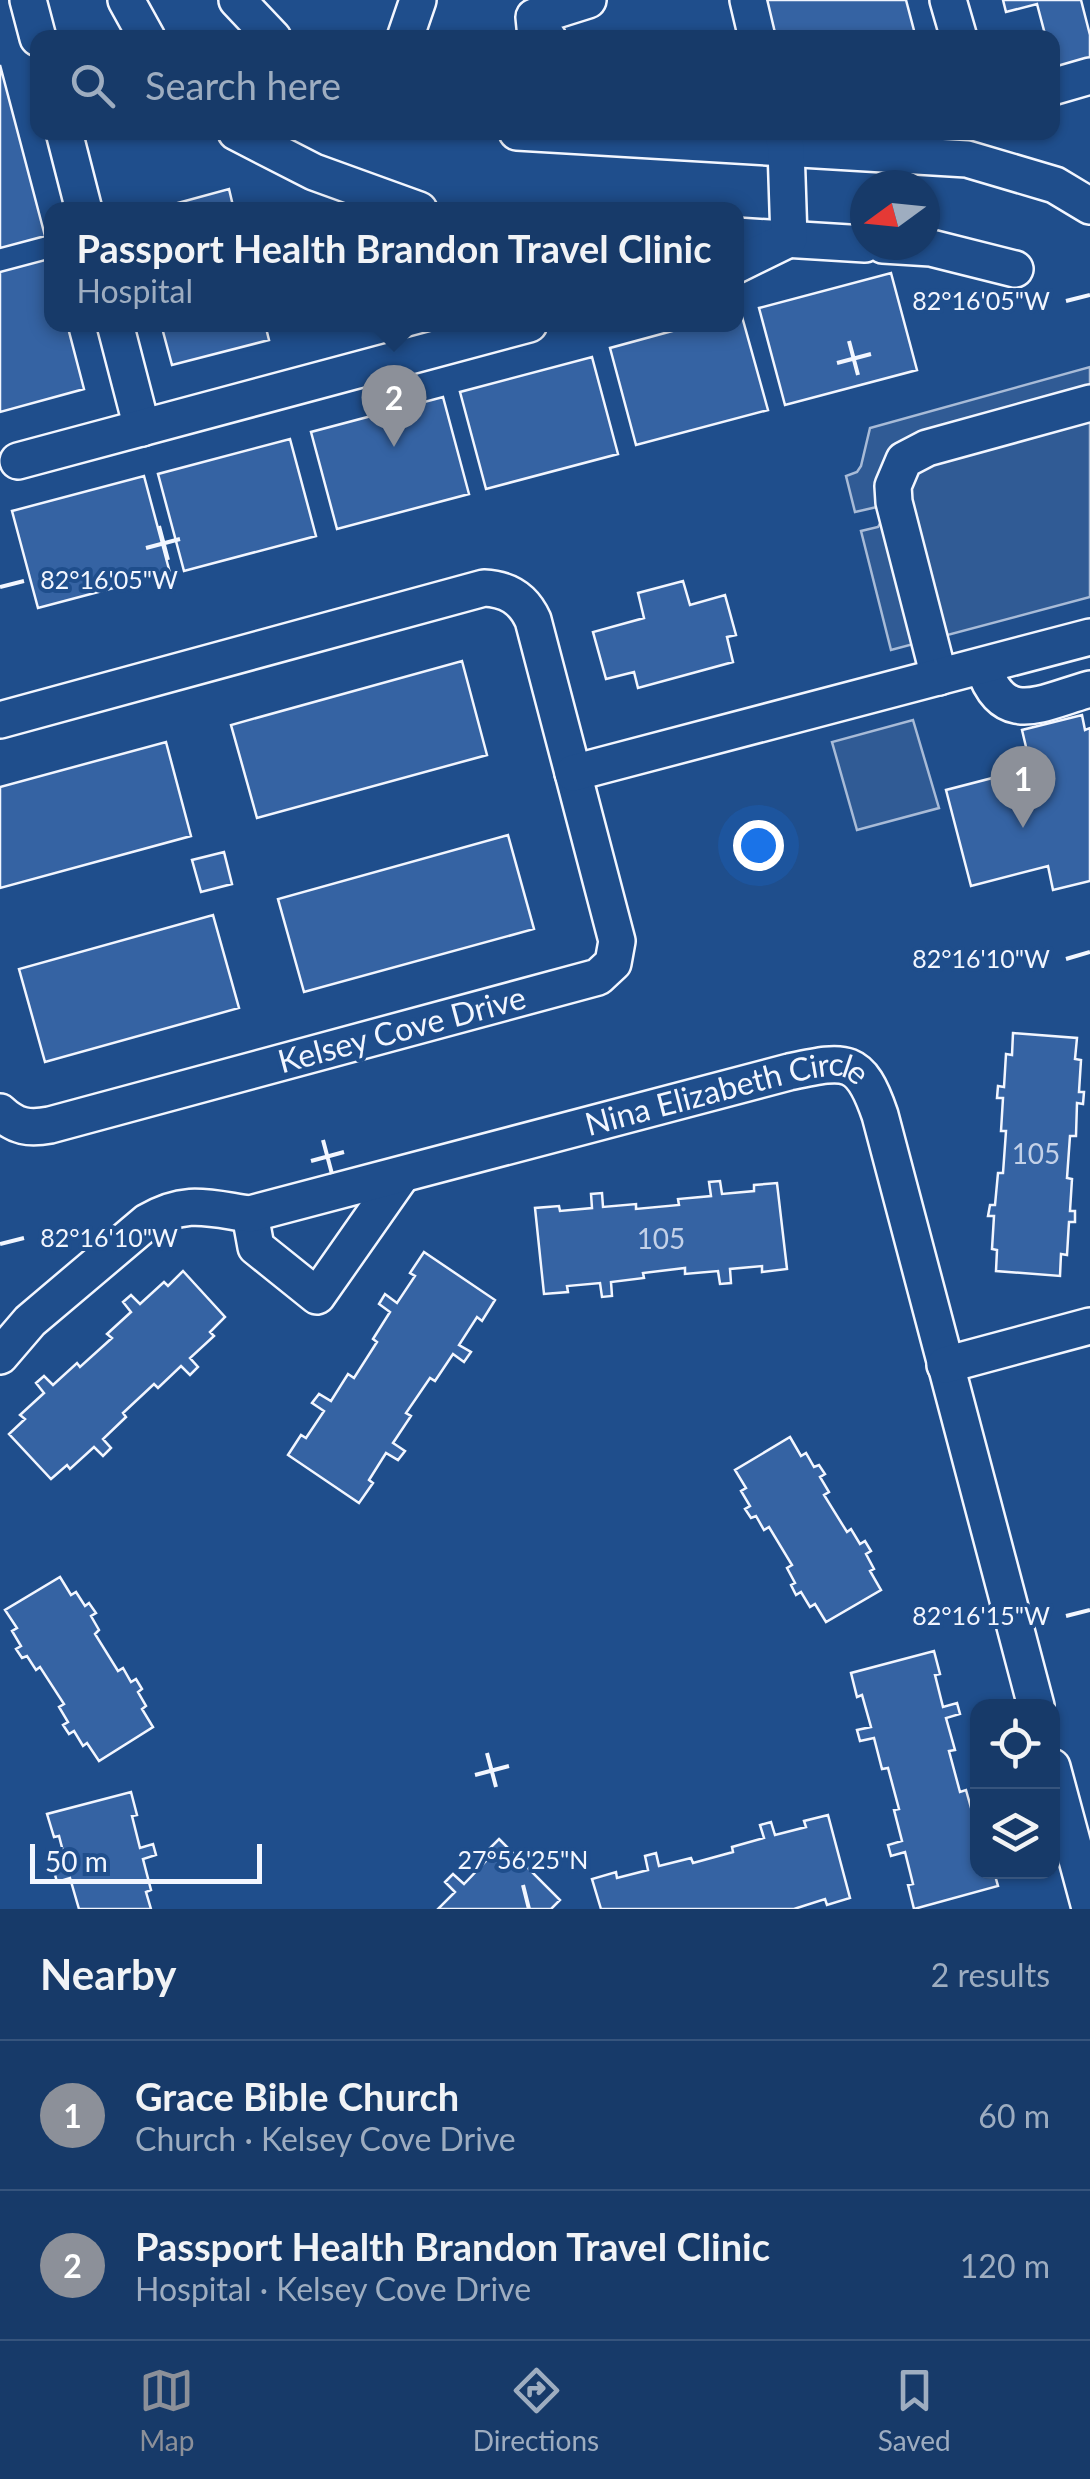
<!DOCTYPE html>
<html lang="en">
<head>
<meta charset="utf-8">
<style>
  body { margin:0; font-family:Lato,sans-serif; background:#244571; color:#f1f3f6 }
  .controls { position:absolute; right:30px; bottom:30px; display:grid; overflow:hidden; border-radius:20px; box-shadow:0 2px 8px #0004 }
  .controls button { width:90px; height:90px; display:grid; place-items:center; padding:0; border:0; border-bottom:2px solid #36547d; background:#173a69; color:#f1f3f6; font:50px sans-serif }
  .compass { position:absolute; left:850px; top:170px; width:90px; height:90px; border-radius:50%; background:#173a69; box-shadow:0 2px 8px #0004; rotate:255deg }
  .scale { position:absolute; left:30px; bottom:25px; width:232px; box-sizing:border-box; padding-left:10px; border:5px solid #f2f6ff; border-top:0; font-size:28px; line-height:35px; white-space:nowrap; color:#f2f6ff; -webkit-text-stroke:8px #1f4e8c; paint-order:stroke }
  .you { position:absolute; left:758px; top:845px; width:35px; height:35px; margin:-25px; border:8px solid #fff; border-radius:50%; background:#1a73e8; box-shadow:0 0 0 15px #1a73e833 }
  .badge { display:grid; place-items:center; width:65px; height:65px; border-radius:50%; background:#8c9099; color:#fff; font-size:32px; font-weight:700 }
  .pin { position:absolute; translate:-50% -82px; filter:drop-shadow(0 2px 5px #0008) }
  .pin::after { content:''; position:absolute; top:52px; width:35px; height:30px; background:inherit; clip-path:polygon(0 0,100% 0,50% 100%) }
  .popup { position:absolute; left:44px; top:202px; width:700px; height:130px; box-sizing:border-box; display:grid; place-content:center; border-radius:20px; background:#173a69; filter:drop-shadow(0 2px 8px #0005); font-size:32px; white-space:nowrap; color:#9eadc0 }
  .popup b { font-size:38px; color:#f1f3f6 }
  .popup::after { content:''; position:absolute; left:50%; top:100%; margin-left:-20px; border:20px solid transparent; border-top-color:#173a69 }
  .list { margin:0; padding:0; list-style:none }
  h2 { display:flex; justify-content:space-between; align-items:center; height:130px; margin:0; padding:0 40px; font-size:42px }
  h2 small { font-size:32px; font-weight:400; color:#9eadc0 }
  .list li { display:grid; grid-template-columns:65px 1fr auto; gap:30px; align-items:center; box-sizing:border-box; height:150px; padding:0 40px; border-top:2px solid #36547d }
  .list b { display:block; font-size:38px; white-space:nowrap }
  .list p { margin:0; font-size:32px; white-space:nowrap; color:#9eadc0 }
  .list em { font-size:32px; font-style:normal; color:#9eadc0 }
  .icon { flex:none; width:55px; height:55px; fill:none; stroke:currentColor; stroke-width:2; stroke-linecap:round; stroke-linejoin:round }
  .map { position:relative; flex:none; width:1090px; height:1909px; overflow:hidden }
  .search { position:absolute; background:#173a69; box-shadow:0 2px 8px #0004; left:30px; right:30px; top:30px; height:110px; display:flex; align-items:center; gap:25px; box-sizing:border-box; padding:0 35px; border-radius:20px; color:#9eadc0; font-size:38px }
  .sheet { height:430px; background:#173a69 }
  nav { display:flex; justify-content:space-around; align-items:center; box-sizing:border-box; height:140px; border-top:2px solid #36547d; background:#173a69; font-size:28px; color:#9eadc0 }
  nav a { display:grid; justify-items:center; gap:5px }
  nav .on { color:#8c9099 }
  .map>svg:first-child { display:block }
  .parking { fill:#305b95; stroke:#a8bbd7; stroke-width:2.5 }
  .building { fill:#3563a3; stroke:#f2f6ff; stroke-width:2.5 }
  .lines { fill:none; stroke-linecap:round; stroke-linejoin:round }
  .minor-casing { stroke:#f2f6ff; stroke-width:40 }
  .minor { stroke:#1f4e8c; stroke-width:35 }
  .ticks { fill:none; stroke:#f2f6ff; stroke-width:4 }
  .labels { text-anchor:middle; stroke-width:8; stroke-linejoin:round; paint-order:stroke }
  .number-label { font-size:28px; fill:#c3d1e8 }
  .street-label { font-size:32px; fill:#f2f6ff; stroke:#1f4e8c }
  .ticks-label { font-size:25px; text-anchor:middle; fill:#f2f6ff; stroke:#1f4e8c; stroke-width:8; stroke-linejoin:round; paint-order:stroke }
</style>
</head>
<body>
<div class="map">
<svg width="1090" height="1909" viewBox="0 0 1090 1909">
  <rect width="100%" height="100%" fill="#1f4e8c"/>
  <path class="parking" d="M1090,367V597L891,650L861,531L878,527L883,518L877,507L855,512L846,476L857,472L861,466L870,428Z
    M913,720L939,808L857,830L832,742Z"/>
  <path class="building" d="M766,0H906L916,38H776Z
    M1003,0H1081L1090,35V66L1056,75L1052,38H1046L1037,4L1006,12Z
    M0,65L45,236L0,248Z
    M229,189L234,210H152Z
    M49,259L51,324H67L84,389L0,412V272Z
    M891,273L917,370L785,405L759,308Z
    M741,313L768,410L636,445L610,348L698,324H736V314Z
    M161,324H265L269,340L172,365Z
    M592,357L618,454L486,489L460,392Z
    M443,397L469,494L337,529L311,432Z
    M290,439L316,536L184,571L158,474Z
    M144,476L170,573L38,608L12,511Z
    M683,581L690,605L725,595L736,635L727,637L733,662L638,688L634,672L606,679L593,632L644,618L638,593Z
    M462,661L487,755L257,818L231,725Z
    M1082,715L1085,730L1090,728V881L1053,890L1048,866L971,886L946,790L1031,768L1022,730Z
    M166,742L191,836L0,888V787Z
    M508,835L534,929L304,992L278,899Z
    M224,852L232,884L201,892L192,860Z
    M213,915L239,1008L45,1062L19,969Z
    M1013,1033L1077,1038L1075,1059L1081,1060L1079,1092H1084L1083,1104L1077,1103L1076,1136H1070L1067,1178L1072,1179L1070,1211H1075V1222H1069L1067,1255L1061,1254L1060,1276L996,1271L997,1250L992,1249L994,1216H988L990,1205H995L998,1173H1003L1006,1131H1001L1003,1098H997L998,1086L1004,1087L1006,1054L1012,1055Z
    M720,1181L722,1194L754,1191V1185L777,1183L787,1269L762,1272V1266L730,1269L731,1283L720,1284L718,1271L685,1274V1268L643,1273L644,1278L611,1282L612,1296L602,1297L600,1283L567,1286L568,1292L544,1294L535,1208L559,1206L560,1211L592,1208L591,1194L602,1193L603,1207L636,1204V1209L679,1205L678,1199L711,1196L709,1182Z
    M424,1252L495,1300L482,1321L477,1317L459,1345L471,1352L464,1362L453,1354L435,1381L430,1378L406,1413L411,1416L393,1443L405,1451L398,1460L386,1453L369,1480L373,1483L359,1503L288,1455L301,1435L306,1438L324,1411L312,1403L319,1394L331,1401L348,1374L354,1378L377,1342L373,1339L390,1312L379,1304L385,1294L397,1303L415,1276L410,1273Z
    M183,1271L225,1317L210,1332L214,1336L190,1358L198,1367L190,1375L181,1366L158,1388L154,1384L123,1413L126,1417L103,1439L111,1448L103,1456L94,1447L70,1469L67,1465L51,1479L9,1434L25,1419L20,1415L44,1393L36,1383L44,1376L53,1385L77,1363L80,1367L112,1338L107,1334L131,1312L123,1302L131,1295L140,1304L164,1282L168,1286Z
    M790,1437L801,1456L806,1453L814,1467L819,1465L825,1474L820,1477L829,1492L824,1495L847,1532L851,1529L860,1544L865,1541L871,1551L866,1554L874,1569L870,1571L881,1590L826,1622L815,1604L810,1607L801,1592L796,1595L791,1585L795,1583L787,1568L792,1565L769,1527L764,1530L756,1516L751,1518L745,1509L750,1506L741,1491L746,1488L735,1470Z
    M60,1577L71,1595L76,1592L85,1606L89,1603L96,1613L91,1616L99,1630L95,1634L118,1671L123,1668L131,1682L136,1679L142,1689L138,1692L146,1706L142,1709L153,1727L99,1761L87,1743L83,1746L74,1731L69,1734L63,1725L68,1722L59,1707L64,1704L40,1667L36,1670L27,1656L22,1658L16,1649L21,1646L12,1631L17,1628L5,1610Z
    M934,1651L940,1674L935,1675L943,1707L957,1703L960,1714L946,1718L955,1750L949,1751L960,1792L966,1790L975,1822L978,1821V1872H994L998,1886L914,1909L908,1885L913,1884L905,1852L891,1856L888,1845L902,1841L894,1810L899,1809L888,1768L882,1769L874,1738L860,1741L857,1730L871,1727L862,1695L857,1697L851,1673Z
    M131,1792L137,1815L132,1816L140,1848L153,1844L156,1855L143,1859L151,1890L146,1892L151,1909H79L70,1878L57,1882L54,1871L67,1867L59,1836L54,1837L47,1814Z
    M828,1815L850,1898L827,1905L825,1899L794,1909H601L592,1879L616,1872L617,1878L648,1870L645,1856L656,1853L659,1866L691,1858L693,1863L733,1852L732,1847L764,1838L760,1825L771,1822L775,1835L806,1827L804,1821Z
    M499,1839L560,1900L551,1909H438L455,1892L445,1882L453,1874L464,1884L486,1861L482,1856Z"/>
  <g class="lines">
    <defs>
      <g id="minor">
        <path d="M28,0L38,38"/>
        <path d="M126,0L147,38"/>
        <path d="M237,0L273,38"/>
        <path d="M748,0L757,38"/>
        <path d="M948,0L959,38"/>
        <path d="M405,38L418,0"/>
        <path d="M548,38L536,37L534,17L588,0"/>
        <path d="M1052,87L1090,76"/>
        <path d="M64,132L84,210"/>
        <path d="M236,132L314,172L419,210"/>
        <path d="M517,132L967,159L1055,185L1090,206"/>
        <path d="M736,236L865,244"/>
        <path d="M883,245L931,248L1015,269"/>
        <path d="M736,265L789,239L786,148L782,132"/>
        <path d="M115,324L142,428"/>
        <path d="M18,461L529,324"/>
        <path d="M983,666C1003,728 1040,703 1090,689"/>
        <path d="M939,677L894,502L893,486L904,460L927,448L1090,403"/>
        <path d="M0,720L484,588C507,589 523,598 533,620L617,941L613,963L598,977L50,1125C29,1129 16,1127 0,1112"/>
        <path d="M573,773L1090,637"/>
        <path d="M250,1214L256,1247L317,1296L401,1176"/>
        <path id="s1" d="M0,1356L30,1321L147,1222C186,1199 208,1208 250,1214L789,1072C846,1060 860,1056 880,1115L1036,1706"/>
        <path d="M945,1365L1090,1326"/>
        <path d="M1052,1767L1090,1908"/>
      </g>
    </defs>
    <use href="#minor" class="minor-casing"/>
    <use href="#minor" class="minor"/>
  </g>
  <path class="ticks" d="M1066,301L1090,295M849,341L858,375M837,363L871,354M159,526L168,560M146,548L180,539M0,587L24,581M1066,959L1090,952M323,1140L332,1174M311,1161L344,1152M0,1244L24,1238M1066,1616L1090,1610M487,1753L496,1787M475,1775L509,1766M523,1885L529,1909"/>
  <g class="labels">
    <g class="number-label">
      <text x="1036" y="1164">105</text>
      <text x="661" y="1249">105</text>
    </g>
    <g class="street-label">
      <text transform="translate(402 1030) rotate(-15)" y="11">Kelsey Cove Drive</text>
      <text dy="11" stroke="none"><textPath href="#s1" startOffset="798">Nina Elizabeth Circle</textPath></text>
    </g>
  </g>
  <g class="ticks-label">
    <text x="981" y="310">82°16'05"W</text>
    <text x="109" y="589">82°16'05"W</text>
    <text x="981" y="968">82°16'10"W</text>
    <text x="109" y="1247">82°16'10"W</text>
    <text x="981" y="1625">82°16'15"W</text>
    <text x="523" y="1869">27°56'25"N</text>
  </g>
</svg>
<div class="controls">
<button><svg class="icon" aria-label="locate" viewBox="0 0 24 24"><circle cx="12" cy="12" r="6"/><path d="M12 2v4M12 18v4M2 12h4M18 12h4"/></svg></button>
<button><svg class="icon" aria-label="layers" viewBox="0 0 24 24"><path d="M12 4l9 5-9 5-9-5zM3 14l9 5 9-5"/></svg></button>
</div>
<svg class="compass" viewBox="-18 -18 36 36"><path d="M0-13l5 13h-10z" fill="#e53935"/><path d="M0 13l5-13h-10z" fill="#9eadc0"/></svg>
<div class="scale">50 m</div>
<div class="you"></div>
<div class="pin badge" style="left:1023px;top:828px">1</div>
<div class="pin badge" style="left:394px;top:447px">2</div>
<div class="popup"><b>Passport Health Brandon Travel Clinic</b>Hospital</div>
<div class="search"><svg class="icon" aria-label="search" viewBox="0 0 24 24"><circle cx="10" cy="10" r="6"/><path d="M15 15l6 6"/></svg>Search here</div>
</div>
<section class="sheet">
<h2>Nearby<small>2 results</small></h2>
<ul class="list">
<li><span class="badge">1</span><div><b>Grace Bible Church</b><p>Church · Kelsey Cove Drive</p></div><em>60 m</em></li>
<li><span class="badge">2</span><div><b>Passport Health Brandon Travel Clinic</b><p>Hospital · Kelsey Cove Drive</p></div><em>120 m</em></li>
</ul>
</section>
<nav>
<a class="on"><svg class="icon" aria-label="map" viewBox="0 0 24 24"><path d="M3 6l6-2 6 2 6-2v14l-6 2-6-2-6 2zM9 4v14M15 6v14"/></svg>Map</a>
<a><svg class="icon" aria-label="directions" viewBox="0 0 24 24"><path d="M12 3l9 9-9 9-9-9zM9 14v-3h6M13 9l2 2-2 2"/></svg>Directions</a>
<a><svg class="icon" aria-label="saved" viewBox="0 0 24 24"><path d="M7 4h10v16l-5-4-5 4z"/></svg>Saved</a>
</nav>
</body>
</html>
